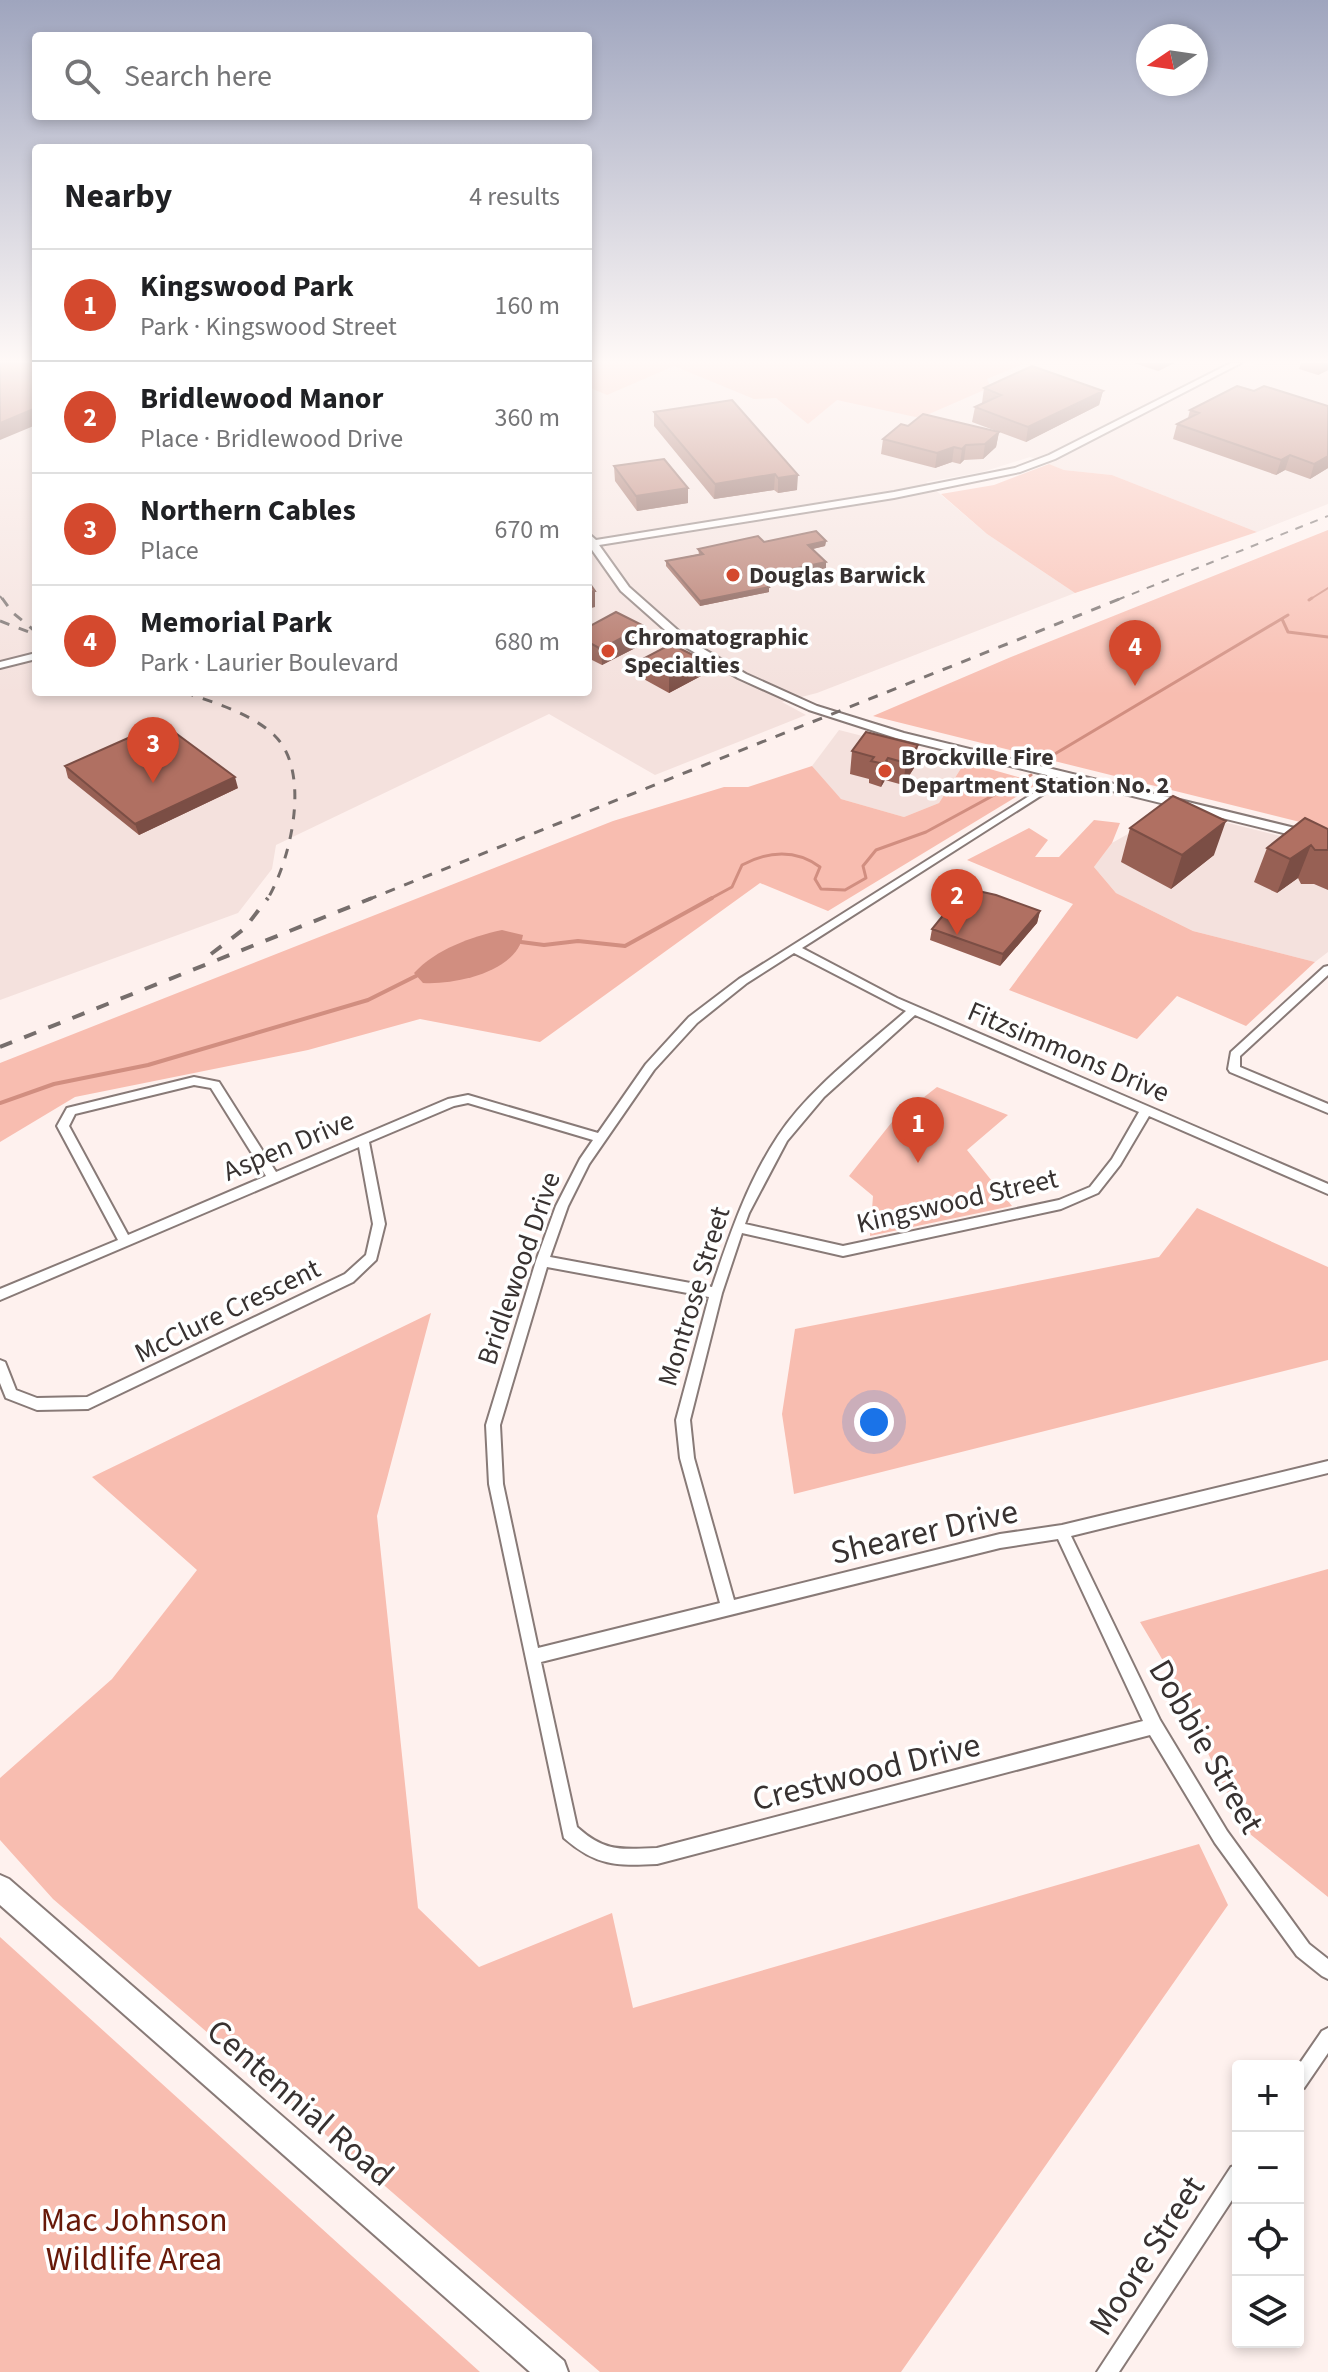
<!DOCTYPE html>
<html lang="en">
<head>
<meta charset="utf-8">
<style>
  body { margin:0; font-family:"Source Sans 3",sans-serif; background:#f6f6f6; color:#202124 }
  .controls { position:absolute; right:24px; bottom:24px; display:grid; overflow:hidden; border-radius:8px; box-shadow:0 4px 12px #0003 }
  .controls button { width:72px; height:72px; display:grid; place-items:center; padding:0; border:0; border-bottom:2px solid #e0e0e0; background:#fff; color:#202124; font:40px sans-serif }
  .compass { position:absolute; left:1136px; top:24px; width:72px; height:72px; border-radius:50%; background:#fff; box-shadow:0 4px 12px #0003; rotate:257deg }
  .you { position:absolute; left:874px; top:1422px; width:28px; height:28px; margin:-20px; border:6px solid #fff; border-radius:50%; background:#1a73e8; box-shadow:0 0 0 12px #1a73e833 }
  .badge { display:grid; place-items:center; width:52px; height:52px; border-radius:50%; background:#d4492e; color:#fff; font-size:26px; font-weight:700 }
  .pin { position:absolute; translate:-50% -66px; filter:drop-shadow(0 2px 4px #0008) }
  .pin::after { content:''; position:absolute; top:42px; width:28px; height:24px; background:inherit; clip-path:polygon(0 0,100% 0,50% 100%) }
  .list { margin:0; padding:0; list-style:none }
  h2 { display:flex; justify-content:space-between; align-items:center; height:104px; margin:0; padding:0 32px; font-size:34px }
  h2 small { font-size:26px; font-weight:400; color:#757577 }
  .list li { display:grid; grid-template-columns:52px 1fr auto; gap:24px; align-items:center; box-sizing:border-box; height:112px; padding:0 32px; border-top:2px solid #e0e0e0 }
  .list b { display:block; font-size:30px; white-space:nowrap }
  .list p { margin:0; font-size:26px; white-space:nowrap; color:#757577 }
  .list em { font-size:26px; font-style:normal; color:#757577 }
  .icon { flex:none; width:44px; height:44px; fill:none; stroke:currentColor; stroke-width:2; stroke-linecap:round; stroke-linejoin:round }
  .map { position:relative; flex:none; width:1328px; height:2372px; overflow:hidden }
  .search { position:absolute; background:#fff; box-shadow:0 4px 12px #0003; left:32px; top:32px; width:560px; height:88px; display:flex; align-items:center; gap:20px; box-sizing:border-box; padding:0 28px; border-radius:8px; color:#757577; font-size:30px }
  .panel { position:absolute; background:#fff; box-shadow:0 4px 12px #0003; left:32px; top:144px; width:560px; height:552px; border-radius:8px }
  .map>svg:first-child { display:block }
  .built { fill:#f4e1dd }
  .green { fill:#f8bdb0 }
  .water { fill:#d18e80 }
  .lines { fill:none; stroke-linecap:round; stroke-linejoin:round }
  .stream-far2 { stroke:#d18e80; stroke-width:2 }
  .stream-far1 { stroke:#d18e80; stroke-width:3 }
  .stream { stroke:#d18e80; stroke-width:4 }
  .minor-casing { stroke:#887a77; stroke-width:4 }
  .tertiary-casing { stroke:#887a77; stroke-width:4 }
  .secondary-casing { stroke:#887a77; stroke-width:4 }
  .minor { fill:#fff; fill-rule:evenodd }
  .tertiary { fill:#fff; fill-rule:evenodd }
  .secondary { fill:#fff; fill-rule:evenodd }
  .rail-far2 { stroke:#766e6c; stroke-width:2; stroke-dasharray:8 8; stroke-linecap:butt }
  .rail-far1 { stroke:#766e6c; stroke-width:3; stroke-dasharray:10 10; stroke-linecap:butt }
  .rail { stroke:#766e6c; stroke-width:4; stroke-dasharray:13 13; stroke-linecap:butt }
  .wall { fill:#976054 }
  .shaded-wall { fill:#7b4e45 }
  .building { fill:#b07062; stroke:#7b4e45; stroke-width:2 }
  .poi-dot { fill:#d4492e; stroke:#fff; stroke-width:3 }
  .labels { text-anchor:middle; stroke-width:7; stroke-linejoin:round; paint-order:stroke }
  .far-poi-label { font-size:24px; font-weight:bold; fill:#383231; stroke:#fff; text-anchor:start }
  .street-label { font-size:28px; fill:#383231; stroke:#fff }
  .near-street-label { font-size:34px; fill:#383231; stroke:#fff }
  .near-park-label { font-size:34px; fill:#681909; stroke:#fff }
</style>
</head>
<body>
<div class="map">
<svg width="1328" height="2372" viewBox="0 0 1328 2372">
  <rect width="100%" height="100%" fill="#fef1ee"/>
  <path class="built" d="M0,363H36V692H588V363H1231L1249,367L1258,363H1328V504L1257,532L1112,475L1064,470L1030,457L982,472L926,482L987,534L1075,593L817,693L782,702L806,715L655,775L549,714L276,845L272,869L238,913L0,1000Z
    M839,730L965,762L939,803L904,817L841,799L828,788L812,766Z
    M1172,809L1328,848V952L1315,962L1193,931L1116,893L1094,867L1112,843Z"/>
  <path class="green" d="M588,363H1026L987,379L991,387L920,418L837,400L808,424L776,398L754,399L674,366L607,395L588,387Z
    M1049,464L1064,470L1112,475L1257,532L1075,593L987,534L941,494L994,485Z
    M1328,530V829L873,716L1011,657Z
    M965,762L1039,783L828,911L760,883L540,1042L420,1019L308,1050L75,1097L0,1142V1063L613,821L724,787H748L812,766L841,799L904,817L939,803Z
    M1094,820L1120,823L1112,843L1094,867L1116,893L1193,931L1315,962L1246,1026L1177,996L1137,1039L1009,990L1073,904L967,860L1029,828L1048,840L1035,857H1059Z
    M937,1087L1008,1115L967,1150L1012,1206L870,1236L873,1196L849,1176L892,1122Z
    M1197,1208L1328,1267V1360L794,1494L782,1414L795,1329L1159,1257Z
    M431,1313L377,1516L418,1908L479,1967L612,1913L633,2008L1199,1844L1228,1905L901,2372H600L53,1899L0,1840V1778L112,1679L197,1570L92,1477Z
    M1328,1569V1897L1245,1830L1165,1664L1140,1622Z
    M0,1937L480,2372H0Z"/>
  <path class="water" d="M502,930L523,935C517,972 455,985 423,983L414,973C436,949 471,937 502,930Z"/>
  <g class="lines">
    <path class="stream-far2" d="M1309,600L1328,588"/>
    <path class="stream-far1" d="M1309,600L1312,598
      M1282,619L1288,632L1328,637
      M1048,758L1288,615
      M708,900L732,887L742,865C768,851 796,849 820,867L815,879L821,889L845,890L866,878L863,866L876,850L926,832L1031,775"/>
    <path class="stream" d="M521,942L544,945L578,941L625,946L712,898
      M0,1103L54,1084L148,1065L368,1000L416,976"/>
    <defs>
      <path id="minor" d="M1064,774L1069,777L1067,779L802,948L897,998L1328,1184V1194L1149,1116L1120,1165L1098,1193L1061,1209L843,1256L742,1233L722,1293L690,1420L694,1458L734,1600L1000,1534L1062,1525L1328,1461V1473L1071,1536L1160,1720L1227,1831L1309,1944L1328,1959V1979L1322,1976L1297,1956L1215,1843L1150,1735L657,1864C616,1866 596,1866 564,1838L489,1484L486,1425L536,1261L556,1206L580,1159L593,1140L468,1103L454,1106L369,1142L385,1224L376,1260L353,1282L88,1409L37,1410L6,1398L0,1383V1360L5,1362L16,1390L37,1398L87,1397L345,1274L366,1255L373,1224L359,1147L0,1300V1289L118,1240L57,1126L67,1108L194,1077L219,1082L276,1172L448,1099L468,1095L598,1133L646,1064L689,1017L739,979ZM794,953L906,1011C864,1048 809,1089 778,1136C747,1183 730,1234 712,1287L550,1257L568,1206L589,1164L654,1070L697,1023L747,983ZM915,1015L1139,1112L1112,1159L1090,1187L1059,1200L843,1246L745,1224L749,1213L787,1141L824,1097ZM194,1085L211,1088L266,1176L128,1235L69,1126L75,1114ZM547,1267L709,1297L676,1420L680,1458L720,1603L538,1648L503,1484L500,1425ZM1058,1539L1143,1721L657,1848C621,1849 606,1853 577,1827L541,1662L1000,1548Z
        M1328,966V975L1240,1056V1067L1328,1104V1113L1230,1072L1228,1069L1231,1052L1324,967Z
        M1328,2028V2053L1304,2088L1298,2091V2066L1322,2031Z
        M1238,2165V2191L1119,2372H1097L1231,2167Z"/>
      <path id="tertiary" d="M1231,363H1241L1055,459L1020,472L894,498L599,545L629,587L690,641L746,674L817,706L904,733L1328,836V844L896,738L809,710L738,678L682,645L621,591L590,547H588V533L596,540L894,492L1015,468L1049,455Z
        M36,653V659L0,668V662Z"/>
      <path id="secondary" d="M0,1875L9,1879L564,2361L568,2372H530L0,1905Z"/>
    </defs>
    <use href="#minor" class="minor-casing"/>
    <use href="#tertiary" class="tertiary-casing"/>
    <use href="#secondary" class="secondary-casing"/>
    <use href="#minor" class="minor"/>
    <use href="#tertiary" class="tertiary"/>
    <use href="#secondary" class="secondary"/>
    <path class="rail-far2" d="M0,596L3,600
      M1117,600L1328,516"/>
    <path class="rail-far1" d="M2,598L12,612L36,632
      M0,621L29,632
      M184,692C214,703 249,712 274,735C312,771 291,860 267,900
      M367,900L1122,598"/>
    <path class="rail" d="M211,954L244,929L268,898
      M0,1047L372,898"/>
  </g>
  <path class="wall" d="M1134,363H1174L1158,371Z
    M1301,363H1328V370L1318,375L1299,369Z
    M984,388L1103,391L1099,405L1026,442L972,422L975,407L982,403Z
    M1254,391L1328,406V468L1310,479L1285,470L1276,475L1173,439L1177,424L1188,418L1190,410Z
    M732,400L797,490L778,493L774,490L714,499L654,426V412Z
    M908,426L999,432L996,447L983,459L964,460L960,464L952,462L935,468L881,454L883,439Z
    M614,466L688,488V503L637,511L615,481Z
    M826,541L825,546L813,549L826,562V568L764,581L769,587V592L700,606L666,566V561L699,554L698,549L764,542Z
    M644,626L645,643L602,665L588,658V627Z
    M639,661L701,676L669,693L640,677Z
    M866,732L914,768L903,785L885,780L881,787L869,783V779L850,774L852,751Z
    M65,766L238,788L139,835L68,778Z
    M1130,828L1214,855L1171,889L1121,862Z
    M1328,829V890L1314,884H1301L1298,878L1277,893L1254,882L1267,848Z
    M1040,911L1037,923L1000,966L930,940L932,929Z"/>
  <path class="shaded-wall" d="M1160,363H1174L1158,371Z
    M1322,363H1328V370L1318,375Z
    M1103,391L1099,405L1026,442L1028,427Z
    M36,408V425L0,440V423Z
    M999,432L996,447L983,459L985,444Z
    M966,445L964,460L960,464L962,449Z
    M954,447L952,462L935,468L937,453Z
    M1290,455L1285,470L1276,475L1281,460Z
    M1328,456V468L1310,479L1314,464Z
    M775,474L774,490L714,499L715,484Z
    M798,475L797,490L778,493V478Z
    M688,488V503L637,511L636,496Z
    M826,541L825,546L808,550V545Z
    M826,562V568L759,582L760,576Z
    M769,587V592L700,606V601Z
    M595,591V607L588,609V592Z
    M644,626L645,643L602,665L601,649Z
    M701,659V676L669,693V676Z
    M918,745L914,768L903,785L906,763Z
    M888,758L885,780L881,787L884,764Z
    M235,777L238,788L139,835L135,824Z
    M1226,821L1214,855L1171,889L1182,855Z
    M1311,845L1298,878L1277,893L1290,859Z
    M1040,911L1037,923L1000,966L1003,954Z"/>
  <path class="building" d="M0,363L36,364V408L0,423Z
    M1032,366L1103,391L1028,427L975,407L1001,395L984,388Z
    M1237,386L1254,391L1264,386L1328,406V456L1314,464L1290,455L1281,460L1177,424L1199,413L1190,410Z
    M732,400L798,475L778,478L775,474L715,484L654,412Z
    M923,414L999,432L985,444L966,445L962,449L954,447L937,453L883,439L901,424L908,426Z
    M664,459L688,488L636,496L614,466Z
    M816,531L826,541L808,545L826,562L760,576L769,587L700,601L666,561L703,554L698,549L758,536L764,542Z
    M588,581L595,591L588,592Z
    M616,612L644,626L601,649L588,642V627Z
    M671,644L701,659L669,676L639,661Z
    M162,723L235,777L135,824L65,766Z
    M866,732L918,745L906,763L888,758L884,764L871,761L874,757L852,751Z
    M1173,796L1226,821L1182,855L1130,828Z
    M1305,818L1328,829V850H1315L1311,845L1290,859L1267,848Z
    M965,888L996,895L1040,911L1003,954L932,929Z"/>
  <linearGradient id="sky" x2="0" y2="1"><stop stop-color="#9fa5be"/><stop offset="0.52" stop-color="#fff9f7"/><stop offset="1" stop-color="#fff9f7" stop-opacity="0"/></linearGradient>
  <rect width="1328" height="695" fill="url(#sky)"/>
  <g class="poi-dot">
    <circle cx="733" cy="575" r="8"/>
    <circle cx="608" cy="651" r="8"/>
    <circle cx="885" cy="771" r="8"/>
  </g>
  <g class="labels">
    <g class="far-poi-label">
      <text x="749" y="583">Douglas Barwick</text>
      <text x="624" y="645">Chromatographic<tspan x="624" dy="28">Specialties</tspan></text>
      <text x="901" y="765">Brockville Fire<tspan x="901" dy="28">Department Station No. 2</tspan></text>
    </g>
    <g class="street-label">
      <text transform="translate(1069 1051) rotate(23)" y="10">Fitzsimmons Drive</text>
      <text transform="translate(288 1145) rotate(-23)" y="10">Aspen Drive</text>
      <text transform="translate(957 1200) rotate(-13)" y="10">Kingswood Street</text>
      <text transform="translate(518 1268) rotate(-71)" y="10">Bridlewood Drive</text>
      <text transform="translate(693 1296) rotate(-73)" y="10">Montrose Street</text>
      <text transform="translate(227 1310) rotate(-26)" y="10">McClure Crescent</text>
    </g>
    <g class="near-street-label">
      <text transform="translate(924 1531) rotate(-13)" y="12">Shearer Drive</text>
      <text transform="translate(1207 1746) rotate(60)" y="12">Dobbie Street</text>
      <text transform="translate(866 1771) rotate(-14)" y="12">Crestwood Drive</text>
      <text transform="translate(301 2102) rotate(41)" y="12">Centennial Road</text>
      <text transform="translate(1146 2255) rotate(-57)" y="12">Moore Street</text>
    </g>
    <g class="near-park-label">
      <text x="134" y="2231">Mac Johnson<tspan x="134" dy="39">Wildlife Area</tspan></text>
    </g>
  </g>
</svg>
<div class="controls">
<button>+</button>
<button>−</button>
<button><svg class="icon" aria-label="locate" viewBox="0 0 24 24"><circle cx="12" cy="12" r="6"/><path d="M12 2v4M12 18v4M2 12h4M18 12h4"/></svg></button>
<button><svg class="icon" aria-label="layers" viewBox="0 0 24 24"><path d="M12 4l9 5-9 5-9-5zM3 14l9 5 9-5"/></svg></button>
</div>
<svg class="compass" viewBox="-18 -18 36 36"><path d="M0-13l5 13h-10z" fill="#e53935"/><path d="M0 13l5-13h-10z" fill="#757577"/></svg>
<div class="you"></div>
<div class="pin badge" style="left:918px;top:1163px">1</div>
<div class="pin badge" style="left:957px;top:935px">2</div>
<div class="pin badge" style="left:153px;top:783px">3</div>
<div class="pin badge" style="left:1135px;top:686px">4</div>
<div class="search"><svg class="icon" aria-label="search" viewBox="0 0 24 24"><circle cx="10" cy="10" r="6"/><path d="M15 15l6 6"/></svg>Search here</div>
<section class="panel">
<h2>Nearby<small>4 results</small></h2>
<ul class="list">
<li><span class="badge">1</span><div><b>Kingswood Park</b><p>Park · Kingswood Street</p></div><em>160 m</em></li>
<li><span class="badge">2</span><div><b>Bridlewood Manor</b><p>Place · Bridlewood Drive</p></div><em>360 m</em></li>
<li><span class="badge">3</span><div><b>Northern Cables</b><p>Place</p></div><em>670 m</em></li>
<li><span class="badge">4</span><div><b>Memorial Park</b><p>Park · Laurier Boulevard</p></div><em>680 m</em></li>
</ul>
</section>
</div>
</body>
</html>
